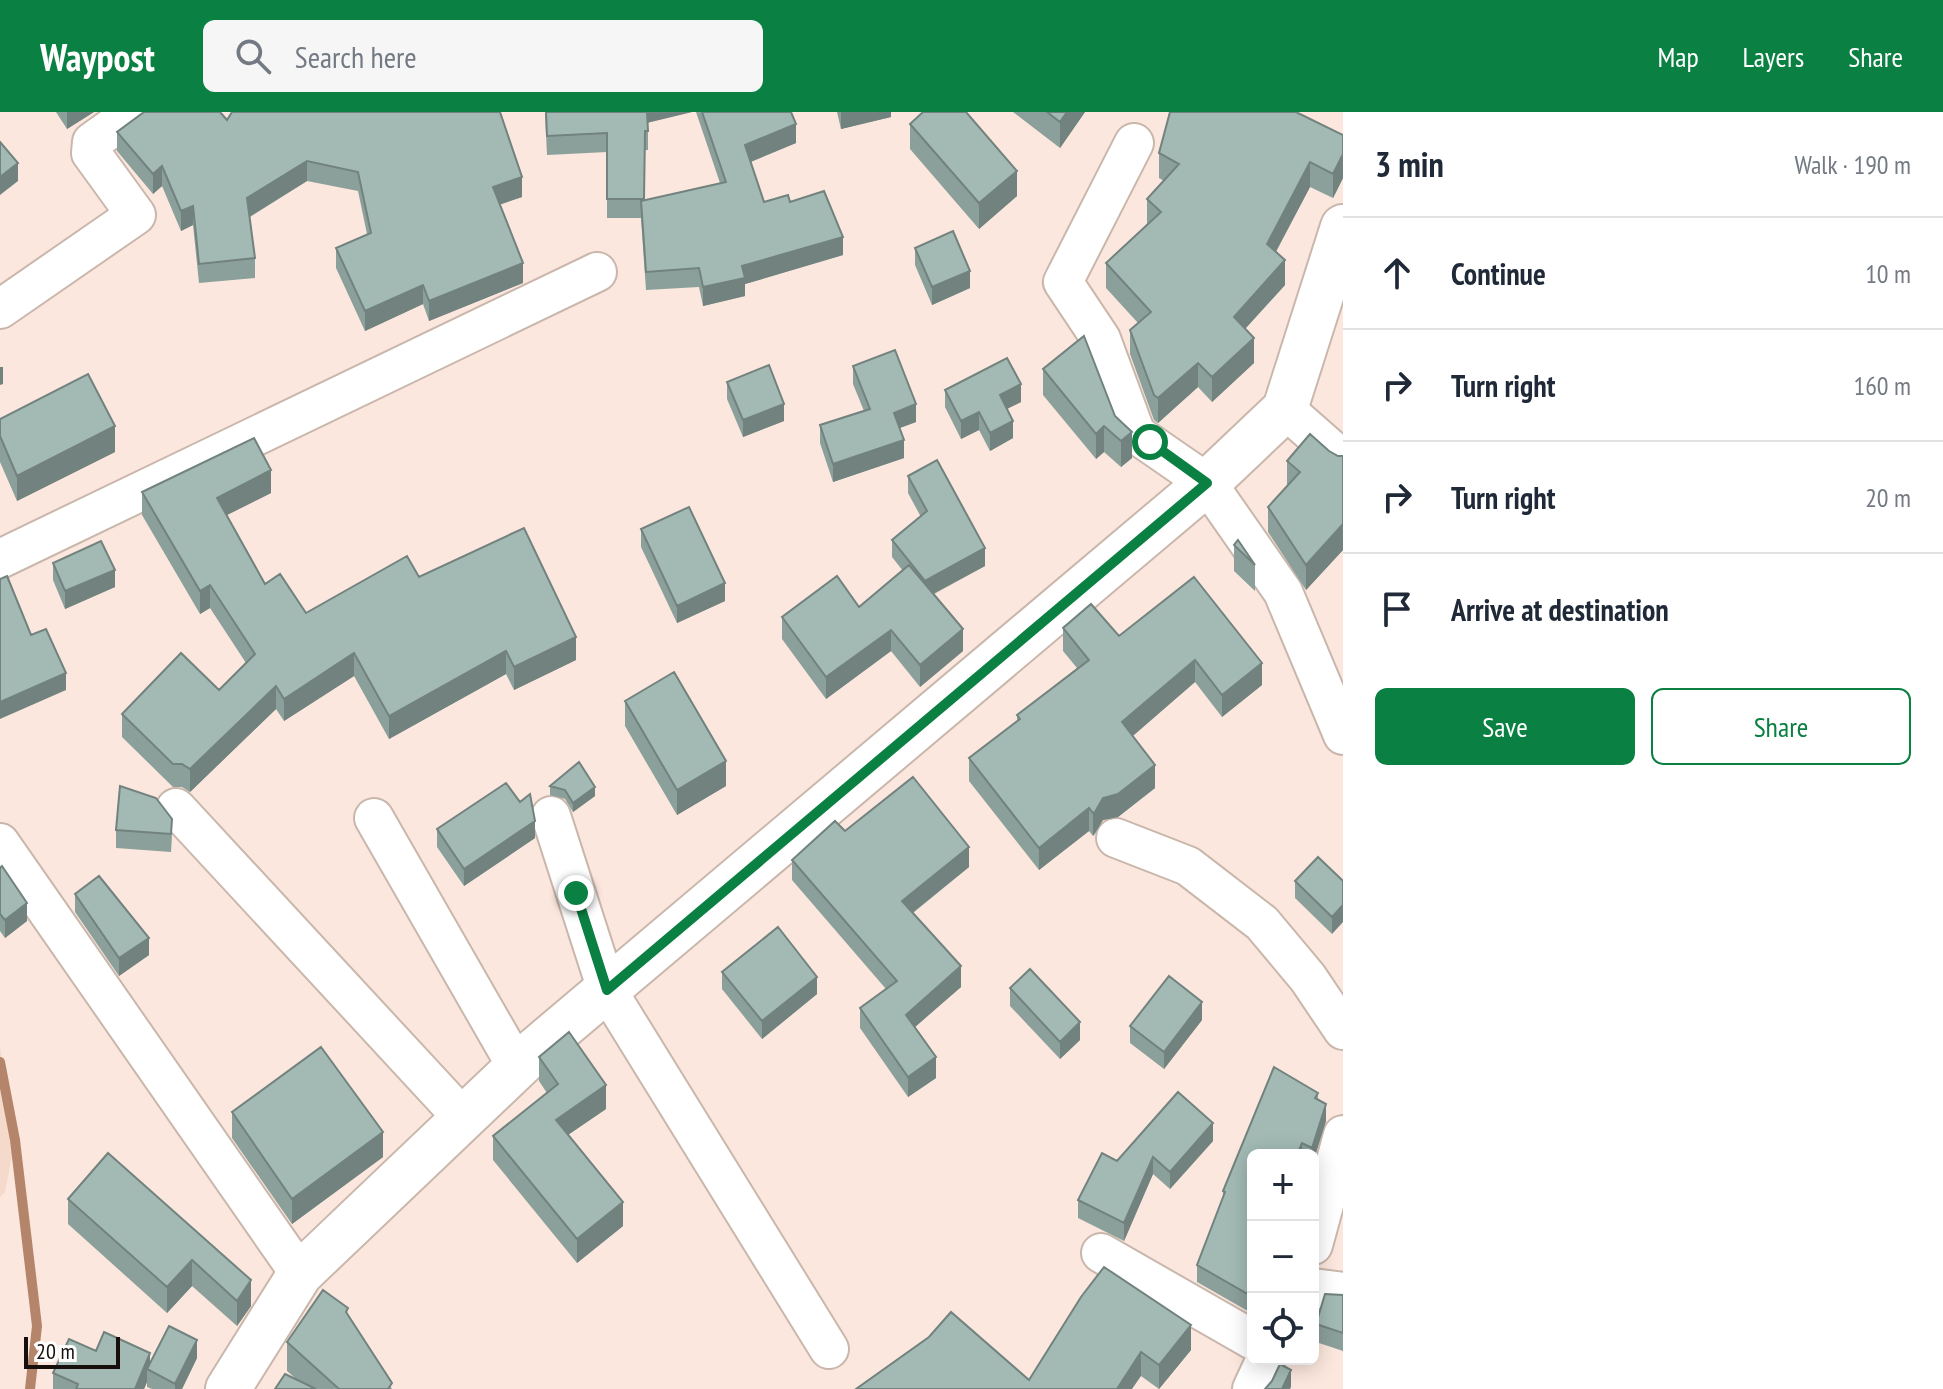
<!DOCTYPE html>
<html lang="en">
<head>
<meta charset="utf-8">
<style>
  body { margin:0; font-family:"PT Sans Narrow",sans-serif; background:#f6f6f7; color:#1f2937 }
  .controls { position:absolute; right:24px; bottom:24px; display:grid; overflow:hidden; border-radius:12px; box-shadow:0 4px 20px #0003 }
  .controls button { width:72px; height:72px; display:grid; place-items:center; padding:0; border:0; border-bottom:2px solid #e0e1e3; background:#fff; color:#1f2937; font:40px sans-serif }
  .scale { position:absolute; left:24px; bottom:20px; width:96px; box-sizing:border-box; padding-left:8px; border:4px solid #160f0c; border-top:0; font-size:22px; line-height:28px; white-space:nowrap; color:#160f0c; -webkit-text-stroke:6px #fff; paint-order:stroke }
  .stop { position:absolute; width:24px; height:24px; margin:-18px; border:6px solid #0b8043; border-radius:50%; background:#fff }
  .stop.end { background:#0b8043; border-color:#fff; box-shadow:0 2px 8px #0008 }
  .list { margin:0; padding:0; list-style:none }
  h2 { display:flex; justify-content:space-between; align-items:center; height:104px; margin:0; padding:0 32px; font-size:34px }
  h2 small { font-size:26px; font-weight:400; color:#747a83 }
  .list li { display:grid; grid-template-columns:52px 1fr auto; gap:24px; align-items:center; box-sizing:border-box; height:112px; padding:0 32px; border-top:2px solid #e0e1e3 }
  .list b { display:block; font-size:30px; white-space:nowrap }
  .list em { font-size:26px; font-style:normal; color:#747a83 }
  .actions { display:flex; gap:16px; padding:24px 32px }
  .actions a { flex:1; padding:18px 0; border:2px solid #0b8043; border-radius:12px; text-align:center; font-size:28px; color:#0b8043 }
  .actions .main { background:#0b8043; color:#fff }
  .icon { flex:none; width:44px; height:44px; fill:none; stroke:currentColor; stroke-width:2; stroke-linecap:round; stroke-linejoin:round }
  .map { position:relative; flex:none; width:1343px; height:1277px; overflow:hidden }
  header { display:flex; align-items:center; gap:48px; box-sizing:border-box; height:112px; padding:0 40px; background:#0b8043; color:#fff }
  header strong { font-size:38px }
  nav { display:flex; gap:44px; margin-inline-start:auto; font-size:28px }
  .search { width:560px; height:72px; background:#f6f6f7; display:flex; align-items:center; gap:20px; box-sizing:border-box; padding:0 28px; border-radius:12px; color:#747a83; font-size:30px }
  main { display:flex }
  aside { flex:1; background:#fff }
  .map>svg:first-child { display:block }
  .built { fill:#f5dacc }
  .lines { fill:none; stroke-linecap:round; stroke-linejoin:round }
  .stream { stroke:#b4856b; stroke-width:10 }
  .street-casing { stroke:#cab7ac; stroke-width:42 }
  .secondary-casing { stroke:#cab7ac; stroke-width:48 }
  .street { stroke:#fff; stroke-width:38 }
  .secondary { stroke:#fff; stroke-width:44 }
  .wall { fill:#8ca09b }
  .shaded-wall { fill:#72827e }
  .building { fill:#a3bab4; stroke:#72827e; stroke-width:2 }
  .route { stroke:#0b8043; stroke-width:10 }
</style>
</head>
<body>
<header>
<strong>Waypost</strong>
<div class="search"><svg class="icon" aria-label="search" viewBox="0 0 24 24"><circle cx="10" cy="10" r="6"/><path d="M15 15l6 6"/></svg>Search here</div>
<nav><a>Map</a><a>Layers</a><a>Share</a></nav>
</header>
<main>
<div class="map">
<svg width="1343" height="1277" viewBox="0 0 1343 1277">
  <rect width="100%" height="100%" fill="#fbe7dd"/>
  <path class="built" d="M0,935L15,1028L5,1080L0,1085Z"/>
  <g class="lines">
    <path class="stream" d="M0,950L15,1028L37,1214L30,1277"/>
    <defs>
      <path id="street" d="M1134,31L1063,170L1101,227L1136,322L1207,371L1283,480L1343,623
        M0,197L136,103L91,41L92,30L131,2
        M1285,297L1343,348
        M0,447L597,160
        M176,696L463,1006
        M551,704L607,878L829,1237
        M374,706L517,955
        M1116,726L1188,754L1262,811L1308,866L1343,918
        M0,731L300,1162
        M1313,1133L1343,1023
        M1101,1141L1253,1228
        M1313,1176L1343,1180
        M1252,1277L1266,1247"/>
      <path id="secondary" d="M228,1277L300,1162L534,939L1207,371L1285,297L1343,115"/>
    </defs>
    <use href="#street" class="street-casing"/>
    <use href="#secondary" class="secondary-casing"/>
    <use href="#street" class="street"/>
    <use href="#secondary" class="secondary"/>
  </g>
  <path class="wall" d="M56,0H94L67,17Z
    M545,0H692L648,10V38H645L644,88L720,71L696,0H791L796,31L751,50L764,90H790L843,143L745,172V184L703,194L699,175L646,178L641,106H607V40L547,43Z
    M837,0H891V5L841,17Z
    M1013,0H1085L1060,36Z
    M227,8L522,85L500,92L523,171L429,209L423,192L365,219L336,156V136L367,122L358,79L307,69L250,105L255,146V166L199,171L193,113L181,119L162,74L153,82L117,39V20Z
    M910,12L1017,84L979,117L910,37Z
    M1343,23V66L1333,86L1310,75L1276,140L1285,173L1245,217L1254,251L1212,290L1198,275L1158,311L1154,308L1130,242V218L1138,211L1106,176V151L1147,112V87L1164,69L1159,66V41Z
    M915,136L970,176L932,193L915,153Z
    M1084,224L1132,346L1121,355L1104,340L1096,347L1043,283V257Z
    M853,254L916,310L900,316L904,346L833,370L820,331V313L864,299L853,272Z
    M727,270L784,309L743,325L727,287Z
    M945,278L1021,290L1007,297L1013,326L990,339L979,318L961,327L945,295Z
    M0,307L115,340L17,389L0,350Z
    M1329,339L1338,344H1343V438L1306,478L1268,420V395L1287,375V349Z
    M908,364L985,454L934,482L963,539L920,575L891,539L826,587L782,527V505L859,495L903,459L892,445V428L921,405L908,381Z
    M142,380L271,381L227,403L265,472L306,501L419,465L576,548L514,578L506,562L389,627L354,564L284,609L276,597L190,680L182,675H173L122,625V602L219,578L246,551L210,496L200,502L142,403Z
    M641,417L725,489L677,511L641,435Z
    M1234,433L1255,453V479L1234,459Z
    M53,451L115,475L65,497L53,468Z
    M1194,465L1262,573L1222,605L1195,570L1133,624L1155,676L1118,705L1103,708L1095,722L1093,724L1089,719L1039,758L969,669V646L1017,609V603L1077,556L1063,539V516L1119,524Z
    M625,589L726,674L677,703L625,614Z
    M550,674L595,684L573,700L565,687L550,683Z
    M156,686L172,724L171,740L116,736V718Z
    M437,717L535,726L464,774L437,735Z
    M845,719L969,755L913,801L961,875L914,915L936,966L908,985L860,916V896L886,877L792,768V748Z
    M0,756L27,809L5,826L0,819Z
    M1295,769H1343L1332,822L1295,786Z
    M75,782L149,843L119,864L75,800Z
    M722,860L817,882L762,927L722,877Z
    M1010,876L1080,928L1060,947L1010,894Z
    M1202,908L1164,957L1130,931V914Z
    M539,945L606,997L568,1023L623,1114L577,1151L493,1048V1024L547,981L539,969Z
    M1274,955L1318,981V988L1326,992V1009L1313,1050V1043H1253V1202L1197,1170V1153L1223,1086V1079Z
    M232,1000L383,1045L292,1112L232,1026Z
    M1213,1029L1170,1077L1153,1062L1124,1129L1078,1106V1088L1117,1049Z
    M108,1041L251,1194L237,1214L192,1174L167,1201L68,1112V1087Z
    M1343,1183V1239L1316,1230V1212Z
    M1081,1185L1191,1238L1159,1277L1141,1264L1029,1268Z
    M348,1204L392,1277H275L295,1266L287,1259V1230Z
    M96,1239L150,1250L197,1246L182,1277H152L147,1275V1270L144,1277H53V1261Z"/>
  <path class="shaded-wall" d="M67,0H94L67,17Z
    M647,0H692L647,11Z
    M841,0H891V5L841,17Z
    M1067,0H1085L1060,36V10Z
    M796,12V31L745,52V33Z
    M1343,42V66L1333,86V62Z
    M307,49V69L247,106V86Z
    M1310,50V75L1267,156V132Z
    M18,51V69L0,83V65Z
    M162,54V74L153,82V62Z
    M1017,59V84L979,117V91Z
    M522,65V85L493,95V75Z
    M193,94V113L181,119V99Z
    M843,125V143L745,172V184L703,194V175L742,154Z
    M1285,148V173L1234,229V205Z
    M523,151V171L429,209V189Z
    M970,159V176L932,193V175Z
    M423,173V192L365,219V199Z
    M1254,226V251L1212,290V265Z
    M1198,251V275L1158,311V286Z
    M0,255H3V272L0,273Z
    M1021,272V290L1000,300V283Z
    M784,292V309L743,325V308Z
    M916,292V310L894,318V301Z
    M979,300V318L961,327V309Z
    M1013,309V326L990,339V321Z
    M115,314V340L17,389V364Z
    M1104,314V340L1096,347V322Z
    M1132,320V346L1121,355V329Z
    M904,328V346L833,370V352Z
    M271,358V381L217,408V386Z
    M1343,412V438L1306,478V453Z
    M985,436V454L925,486V469Z
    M115,458V475L65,497V479Z
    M725,471V489L677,511V494Z
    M210,473V496L200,502V479Z
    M963,517V539L920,575V553Z
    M891,518V539L826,587V565Z
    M576,525V548L514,578V555Z
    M506,539V562L389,627V604Z
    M354,541V564L284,609V587Z
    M1195,548V570L1122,633V610Z
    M1262,551V573L1222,605V583Z
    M66,561V578L0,607V590Z
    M276,574V597L190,680V657Z
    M726,649V674L677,703V678Z
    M1155,653V676L1118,705L1103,708L1093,724V701L1103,686Z
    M595,675V684L573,700V691Z
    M1089,696V719L1039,758V736Z
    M535,709V726L464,774V757Z
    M969,735V755L902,809V789Z
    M27,791V809L5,826V808Z
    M1343,793V810L1332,822V805Z
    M149,826V843L119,864V846Z
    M961,854V875L906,923V903Z
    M817,865V882L762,927V909Z
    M1202,890V908L1164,957V940Z
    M1080,910V928L1060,947V930Z
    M936,945V966L908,985V965Z
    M606,973V997L556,1031V1008Z
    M1326,992V1009L1313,1050L1312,1036Z
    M1213,1011V1029L1170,1077V1060Z
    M383,1020V1045L292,1112V1087Z
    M1302,1031V1043H1297Z
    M1153,1045V1062L1124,1129V1111Z
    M623,1090V1114L577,1151V1127Z
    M192,1148V1174L167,1201V1175Z
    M251,1168V1194L237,1214V1189Z
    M1191,1213V1238L1159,1277V1253Z
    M197,1228V1246L182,1277H175V1272Z
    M1141,1240V1264L1132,1277H1117Z
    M150,1241V1259L147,1257V1270L144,1277H135Z
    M1291,1258V1275L1290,1277H1282Z"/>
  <path class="building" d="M144,0H220L227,8L232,0H500L522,65L493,75L523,151L429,189L423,173L365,199L336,136L371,121L358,60L307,49L247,86L255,146L199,152L193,94L181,99L162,54L153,62L117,20Z
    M546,0H647L648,19H645L644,87H607V21L547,24Z
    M702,0H791L796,12L745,33L764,90L788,83L790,90L824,79L843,125L742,154L745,166L703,175L699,156L646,160L641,89L726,70Z
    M923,0H966L1017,59L979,91L910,12Z
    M1047,0H1067L1060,10Z
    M1170,0H1296L1343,23V42L1333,62L1310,50L1267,132L1285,148L1234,205L1254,226L1212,265L1198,251L1158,286L1154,283L1130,218L1151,200L1106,151L1161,100L1147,87L1179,52L1159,41Z
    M0,30L18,51L0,65Z
    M953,119L970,159L932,175L915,136Z
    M1084,224L1115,304L1132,320L1121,329L1104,314L1096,322L1043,257Z
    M895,238L916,292L894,301L904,328L833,352L820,313L870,297L853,254Z
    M1007,246L1021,272L1000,283L1013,309L990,321L979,300L961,309L945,278Z
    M769,253L784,292L743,308L727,270Z
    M88,262L115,314L17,364L0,324V307Z
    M1310,322L1329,339L1338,344H1343V412L1306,453L1268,395L1300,360L1287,349Z
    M254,326L271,358L217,386L265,472L280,462L306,501L407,444L419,465L524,416L576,525L514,555L506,539L389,604L354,541L284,587L276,574L190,657L182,652H173L122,602L181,541L219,578L255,542L210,473L200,479L142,380Z
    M937,348L985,436L925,469L892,428L927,399L908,364Z
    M689,395L725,471L677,494L641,417Z
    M1238,428L1255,453L1234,433Z
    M101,429L115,458L65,479L53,451Z
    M909,453L963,517L920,553L891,518L826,565L782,505L837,464L859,495Z
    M7,464L31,523L46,517L66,561L0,590V467Z
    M1194,465L1262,551L1222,583L1195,548L1122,610L1155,653L1118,682L1103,686L1095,700L1093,701L1089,696L1039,736L969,646L1020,607L1017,603L1089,548L1063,516L1091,492L1119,524Z
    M674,560L726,649L677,678L625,589Z
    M579,650L595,675L573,691L565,678L550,674Z
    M913,665L969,735L902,789L961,854L906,903L936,945L908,965L860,896L897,869L792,748L835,709L845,719Z
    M506,671L520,690L530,682L535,709L464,757L437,717Z
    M120,674L156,686L172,707L171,722L116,718Z
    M1318,745L1343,769V793L1332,805L1295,769Z
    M2,754L27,791L5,808L0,802V756Z
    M99,764L149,826L119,846L75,782Z
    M778,815L817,865L762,909L722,860Z
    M1030,857L1080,910L1060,930L1010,876Z
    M1169,864L1202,890L1164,940L1130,914Z
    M569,920L606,973L556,1008L623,1090L577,1127L493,1024L558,972L539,945Z
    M321,935L383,1020L292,1087L232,1000Z
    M1274,955L1318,981L1315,986L1326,992L1312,1036L1302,1031L1297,1043H1253V1185L1197,1153L1225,1080L1223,1079Z
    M1178,980L1213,1011L1170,1060L1153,1045L1124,1111L1078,1088L1102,1041L1117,1049Z
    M108,1041L251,1168L237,1189L192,1148L167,1175L68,1087Z
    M1104,1155L1191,1213L1159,1253L1141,1240L1117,1277H856L929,1225L951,1200L1029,1268L1081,1185Z
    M323,1178L348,1196L346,1200L392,1271L388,1277H339L287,1230Z
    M1325,1182L1343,1183V1221L1316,1212Z
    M169,1214L197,1228L175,1272L147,1257Z
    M104,1220L150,1241L135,1277H76L78,1272L53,1261L69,1227L96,1239Z
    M1280,1252L1291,1258L1282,1277H1265L1272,1269Z
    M285,1262L316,1277H275Z"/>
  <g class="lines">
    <path class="route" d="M576,781L607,878L1207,371L1150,330"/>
  </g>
</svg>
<div class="controls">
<button>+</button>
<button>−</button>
<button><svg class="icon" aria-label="locate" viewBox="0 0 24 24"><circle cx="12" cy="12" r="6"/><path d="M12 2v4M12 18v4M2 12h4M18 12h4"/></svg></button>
</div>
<div class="scale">20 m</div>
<div class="stop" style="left:1150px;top:330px"></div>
<div class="stop end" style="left:576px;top:781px"></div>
</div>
<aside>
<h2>3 min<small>Walk · 190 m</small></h2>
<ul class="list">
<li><svg class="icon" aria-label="ahead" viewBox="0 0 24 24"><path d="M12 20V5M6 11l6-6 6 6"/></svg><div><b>Continue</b></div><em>10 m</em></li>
<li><svg class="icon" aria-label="right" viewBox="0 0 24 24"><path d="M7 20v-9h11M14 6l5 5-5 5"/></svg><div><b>Turn right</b></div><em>160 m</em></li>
<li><svg class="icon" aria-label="right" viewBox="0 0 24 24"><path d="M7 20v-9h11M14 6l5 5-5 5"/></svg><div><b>Turn right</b></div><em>20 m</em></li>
<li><svg class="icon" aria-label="arrive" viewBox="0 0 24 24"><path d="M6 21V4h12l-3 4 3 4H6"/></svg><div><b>Arrive at destination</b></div></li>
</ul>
<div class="actions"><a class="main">Save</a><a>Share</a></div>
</aside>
</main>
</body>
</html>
